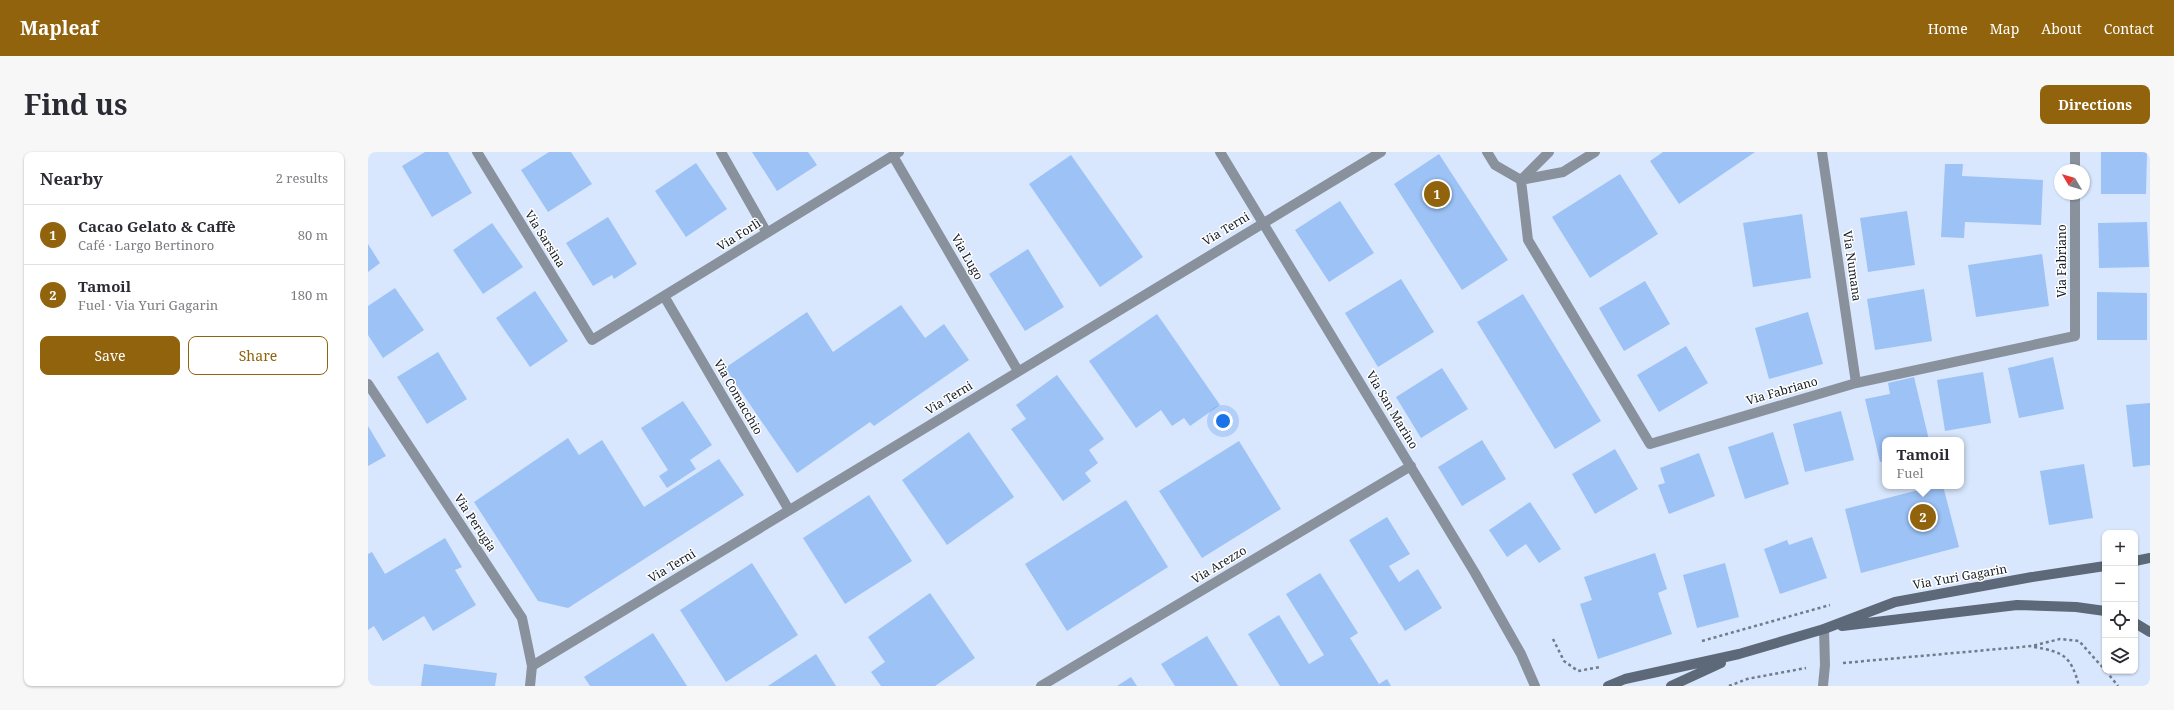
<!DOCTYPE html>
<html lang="en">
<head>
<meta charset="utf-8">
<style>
  body { margin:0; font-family:"Noto Serif",serif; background:#f7f7f7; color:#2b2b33 }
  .controls { position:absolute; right:12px; bottom:12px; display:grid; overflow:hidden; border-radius:8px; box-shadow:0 1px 3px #0004 }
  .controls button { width:36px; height:36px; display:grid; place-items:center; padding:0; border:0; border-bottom:1px solid #e1e1e2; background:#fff; color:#2b2b33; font:20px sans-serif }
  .compass { position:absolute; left:1686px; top:12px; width:36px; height:36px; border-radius:50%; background:#fff; box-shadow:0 1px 3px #0004; rotate:308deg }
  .you { position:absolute; left:855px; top:269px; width:14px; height:14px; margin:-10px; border:3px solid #fff; border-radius:50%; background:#1a73e8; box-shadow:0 0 0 6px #1a73e833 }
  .badge { display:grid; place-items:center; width:26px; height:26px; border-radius:50%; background:#90630c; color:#fff; font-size:13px; font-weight:700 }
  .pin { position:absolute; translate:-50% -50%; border:2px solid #fff; box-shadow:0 1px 4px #0006 }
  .popup { position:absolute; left:1514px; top:285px; width:82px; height:52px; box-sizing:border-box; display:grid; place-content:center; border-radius:8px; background:#fff; filter:drop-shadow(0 1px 3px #0005); font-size:13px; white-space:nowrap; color:#7c7c81 }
  .popup b { font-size:15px; color:#2b2b33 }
  .popup::after { content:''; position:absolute; left:50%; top:100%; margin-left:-8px; border:8px solid transparent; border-top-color:#fff }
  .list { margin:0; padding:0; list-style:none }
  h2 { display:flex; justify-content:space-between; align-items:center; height:52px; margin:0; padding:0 16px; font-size:17px }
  h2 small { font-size:13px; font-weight:400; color:#7c7c81 }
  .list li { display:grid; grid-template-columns:26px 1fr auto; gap:12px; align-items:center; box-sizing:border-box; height:60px; padding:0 16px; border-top:1px solid #e1e1e2 }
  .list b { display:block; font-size:15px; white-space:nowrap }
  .list p { margin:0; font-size:13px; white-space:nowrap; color:#7c7c81 }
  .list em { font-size:13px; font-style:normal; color:#7c7c81 }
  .actions { display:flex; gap:8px; padding:12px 16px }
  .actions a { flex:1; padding:9px 0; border:1px solid #90630c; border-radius:8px; text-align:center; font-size:14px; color:#90630c }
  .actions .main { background:#90630c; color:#fff }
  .icon { flex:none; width:22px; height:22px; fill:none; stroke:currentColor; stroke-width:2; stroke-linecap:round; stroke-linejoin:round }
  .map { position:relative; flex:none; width:1782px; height:534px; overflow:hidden; border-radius:8px }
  header { display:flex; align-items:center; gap:24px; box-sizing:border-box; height:56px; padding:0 20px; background:#90630c; color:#fff }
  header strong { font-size:19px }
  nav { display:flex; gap:22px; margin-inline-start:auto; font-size:14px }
  .intro { display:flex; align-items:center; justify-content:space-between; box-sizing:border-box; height:96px; padding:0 24px }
  h1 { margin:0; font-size:28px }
  .button { padding:10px 18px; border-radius:8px; background:#90630c; color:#fff; font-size:14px; font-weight:700 }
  main { display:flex; gap:24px; padding:0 24px }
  aside { flex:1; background:#fff; border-radius:8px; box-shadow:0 1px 3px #0004 }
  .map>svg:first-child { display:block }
  .building { fill:#9cc2f6 }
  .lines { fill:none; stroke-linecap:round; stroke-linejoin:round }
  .path { stroke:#717b8a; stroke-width:2.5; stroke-dasharray:3 3; stroke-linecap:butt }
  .service { stroke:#89919c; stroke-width:10 }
  .minor { stroke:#89919c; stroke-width:10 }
  .secondary { stroke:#5d6878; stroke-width:10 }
  .labels { text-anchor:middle; stroke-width:3; stroke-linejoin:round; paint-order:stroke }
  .street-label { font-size:12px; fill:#141b24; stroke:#fff }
</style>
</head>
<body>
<header>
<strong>Mapleaf</strong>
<nav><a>Home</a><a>Map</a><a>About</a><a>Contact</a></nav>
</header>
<div class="intro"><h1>Find us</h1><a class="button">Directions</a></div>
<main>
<aside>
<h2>Nearby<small>2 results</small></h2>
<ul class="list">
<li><span class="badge">1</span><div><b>Cacao Gelato &amp; Caffè</b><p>Café · Largo Bertinoro</p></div><em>80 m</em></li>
<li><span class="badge">2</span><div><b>Tamoil</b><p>Fuel · Via Yuri Gagarin</p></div><em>180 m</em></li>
</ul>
<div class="actions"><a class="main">Save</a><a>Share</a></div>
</aside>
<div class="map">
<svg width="1782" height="534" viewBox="0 0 1782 534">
  <rect width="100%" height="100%" fill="#d8e7fd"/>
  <path class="building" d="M57,0H80L104,41L64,65L34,14Z
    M181,0H203L224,32L180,60L153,18Z
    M384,0H440L449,13L409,39Z
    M1295,0H1387L1311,52L1282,9Z
    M1733,0H1779L1778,42H1733Z
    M1071,2L1140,108L1094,138L1026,32Z
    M703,3L775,105L732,135L661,32Z
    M328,11L359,57L318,85L287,39Z
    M1577,12H1595L1594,24L1675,28L1673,73L1597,70L1596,86L1573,85Z
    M1252,22L1290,82L1222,126L1184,65Z
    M972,49L1006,101L961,130L927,78Z
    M1539,59L1547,113L1500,120L1492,66Z
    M1434,62L1443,126L1385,135L1375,71Z
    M240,65L269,112L246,127L244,123L225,134L198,91Z
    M1779,70L1781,115L1731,116L1730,71Z
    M124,71L155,115L115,142L85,98Z
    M0,92L12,111L0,120Z
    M660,97L696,155L657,179L621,122Z
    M1674,102L1681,154L1608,165L1600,113Z
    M1033,127L1066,180L1010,215L977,161Z
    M1277,129L1302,172L1256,199L1231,156Z
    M27,136L56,178L15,206L0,183V154Z
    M1556,137L1564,189L1507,198L1499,147Z
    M167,139L200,189L162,215L128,166Z
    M1729,140L1779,141V188H1729Z
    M1155,142L1233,269L1187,297L1109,170Z
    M533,153L557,186L576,172L601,208L506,274L502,270L429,321L357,216L439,160L465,200Z
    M1440,160L1455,212L1401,227L1387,176Z
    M789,162L852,253L822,274L816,266L804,274L793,258L768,276L721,209Z
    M1318,194L1340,231L1291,260L1269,223Z
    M70,200L99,247L59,272L29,225Z
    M1685,205L1696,257L1651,266L1640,216Z
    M1074,216L1100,257L1053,286L1028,245Z
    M1615,220L1623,271L1577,279L1569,228Z
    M689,223L736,287L721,298L730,311L717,321L723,329L695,349L643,277L658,267L648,253Z
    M1546,225L1561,288H1517V309L1512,310L1497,247L1522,242L1520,231Z
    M315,249L344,293L322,308L328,317L299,336L291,324L300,318L273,276Z
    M1782,251V313L1765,315L1758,253Z
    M1473,259L1486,308L1437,320L1425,272Z
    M0,274L18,304L0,314Z
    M601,280L646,345L579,393L534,328Z
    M1405,280L1421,332L1377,347L1360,295Z
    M200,286L211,303L234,288L276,355L351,307L376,343L200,456L170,449L106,350Z
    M1114,288L1138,327L1094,354L1070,315Z
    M871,289L913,357L834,406L791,339Z
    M1247,297L1270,337L1227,362L1204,322Z
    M1331,301L1347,344L1301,362L1290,333L1297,331L1292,316Z
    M1716,312L1725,366L1681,373L1672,319Z
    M1566,334H1575L1591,395L1493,421L1477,357Z
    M501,343L544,409L477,452L435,386Z
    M758,348L800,415L699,479L657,412Z
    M1162,350L1193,397L1171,411L1158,392L1139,405L1121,378Z
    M1019,365L1042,402L1021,414L1031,430L1050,417L1074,456L1037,479L981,388Z
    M1444,385L1459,426L1412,442L1396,397L1419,388L1421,393Z
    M77,386L94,415L87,418L108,453L65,479L56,464L15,489L6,474L0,478V402L4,400L17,422Z
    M1287,401L1299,437L1290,441L1304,482L1230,507L1212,452L1224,448L1216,425Z
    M384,411L430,483L358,530L312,458Z
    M1357,411L1371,465L1329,476L1315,423Z
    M952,421L990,481L982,486L1011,532L1019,527L1023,534H912L910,531L880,482L911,463L941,512L956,503L918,442Z
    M562,441L607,506L567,534H513L503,520L517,510L500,485Z
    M285,481L319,534H222L216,525Z
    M839,484L870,534H807L793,512Z
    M448,502L468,534H400Z
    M56,512L129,521L127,534H53Z
    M763,525L769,534H749Z"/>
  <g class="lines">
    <path class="path" d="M1185,487L1196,509L1210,519L1232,515
      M1334,489L1462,453
      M1666,495C1696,500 1703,504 1711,534
      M1475,511L1664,494L1692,487L1711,489L1737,518
      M1738,519L1750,534
      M1361,534L1379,527L1438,516"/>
    <path class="service" d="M1153,28L1181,0
      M1455,534L1457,513L1456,477"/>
    <path class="minor" d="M109,0L224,188L531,0
      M353,0L399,81
      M852,0L1107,421L1153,502L1167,534
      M1119,0L1127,13L1153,28L1195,20L1227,0
      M1454,0L1488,231
      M525,4L650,219
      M1707,18V0
      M1153,28L1160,88L1282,292L1488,231L1707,184V42
      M296,144L421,358
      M0,232L154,466L164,514L162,534
      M164,514L1013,0
      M673,534L1043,314"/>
    <path class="secondary" d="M1767,409L1782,406
      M1767,471L1782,480
      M1474,474L1649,453L1708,455L1737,459
      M1240,534L1257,527L1371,502L1456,477L1527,450L1664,425L1737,414
      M1303,534L1353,511"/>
  </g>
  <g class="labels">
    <g class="street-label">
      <text transform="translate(858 77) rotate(-31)" y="4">Via Terni</text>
      <text transform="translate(371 83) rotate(-32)" y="4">Via Forlì</text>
      <text transform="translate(177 87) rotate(58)" y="4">Via Sarsina</text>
      <text transform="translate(599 105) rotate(60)" y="4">Via Lugo</text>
      <text transform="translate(1694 109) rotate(-90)" y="4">Via Fabriano</text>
      <text transform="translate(1484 114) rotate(82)" y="4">Via Numana</text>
      <text transform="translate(1414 239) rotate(-16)" y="4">Via Fabriano</text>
      <text transform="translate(370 245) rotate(60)" y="4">Via Comacchio</text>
      <text transform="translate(581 246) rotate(-31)" y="4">Via Terni</text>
      <text transform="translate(1024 258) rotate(59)" y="4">Via San Marino</text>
      <text transform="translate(107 371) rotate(57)" y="4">Via Perugia</text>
      <text transform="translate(851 413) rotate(-31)" y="4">Via Arezzo</text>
      <text transform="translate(304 414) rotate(-31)" y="4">Via Terni</text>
      <text transform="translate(1592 425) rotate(-10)" y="4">Via Yuri Gagarin</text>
    </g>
  </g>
</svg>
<div class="controls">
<button>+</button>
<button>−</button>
<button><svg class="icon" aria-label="locate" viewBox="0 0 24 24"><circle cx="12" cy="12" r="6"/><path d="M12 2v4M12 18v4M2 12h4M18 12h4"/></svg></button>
<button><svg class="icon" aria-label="layers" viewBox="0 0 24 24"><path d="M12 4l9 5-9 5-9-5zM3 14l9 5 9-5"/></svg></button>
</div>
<svg class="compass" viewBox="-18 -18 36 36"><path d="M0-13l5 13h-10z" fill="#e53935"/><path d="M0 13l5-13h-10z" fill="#7c7c81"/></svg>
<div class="you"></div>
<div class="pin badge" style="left:1069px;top:42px">1</div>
<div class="pin badge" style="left:1555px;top:365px">2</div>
<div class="popup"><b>Tamoil</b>Fuel</div>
</div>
</main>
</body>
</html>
